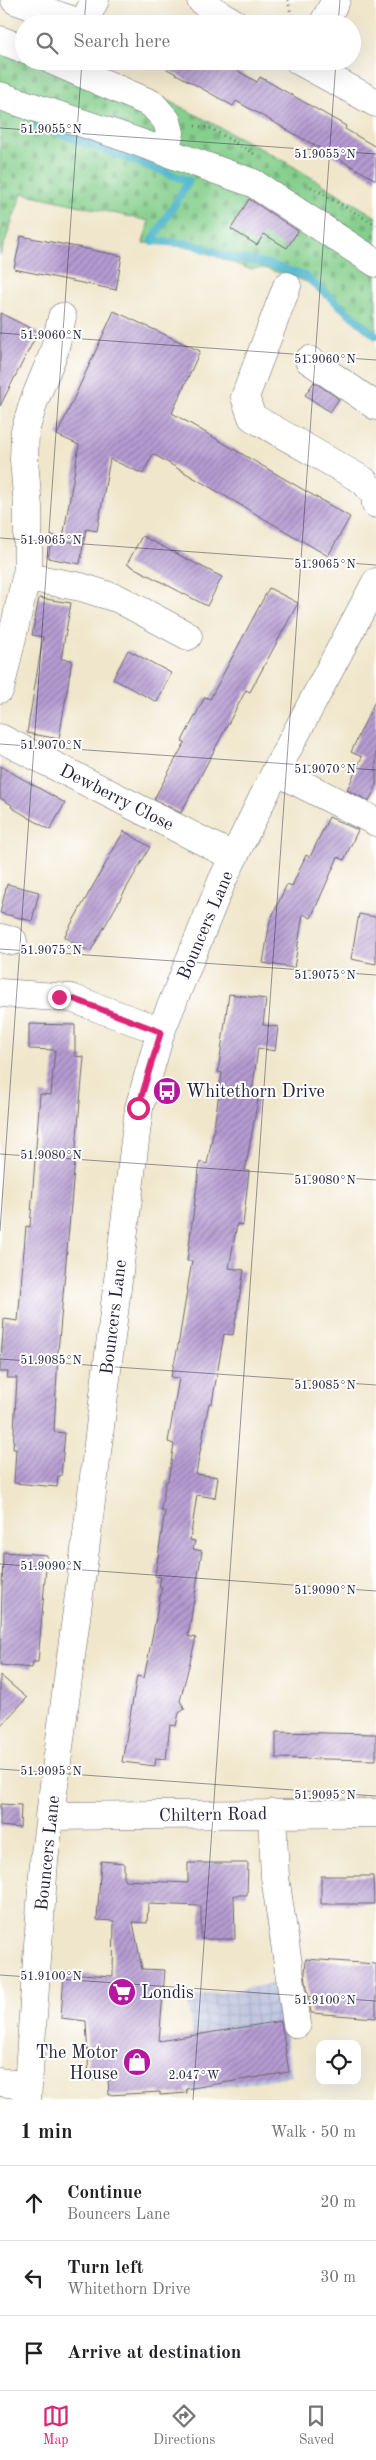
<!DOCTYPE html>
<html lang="en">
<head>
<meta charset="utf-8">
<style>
  body { margin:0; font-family:"Old Standard TT",serif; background:#f6f6f6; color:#202124 }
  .controls { position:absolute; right:15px; bottom:15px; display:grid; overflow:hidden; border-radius:10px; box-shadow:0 5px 20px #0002 }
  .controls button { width:45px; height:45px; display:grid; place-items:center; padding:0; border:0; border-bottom:1px solid #e0e0e0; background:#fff; color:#202124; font:25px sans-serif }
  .stop { position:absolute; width:15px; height:15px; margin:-11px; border:4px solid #db2777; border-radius:50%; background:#fff }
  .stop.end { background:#db2777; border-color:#fff; box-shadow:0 1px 5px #0008 }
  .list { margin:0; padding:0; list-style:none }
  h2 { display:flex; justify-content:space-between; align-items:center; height:65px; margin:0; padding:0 20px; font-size:21px }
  h2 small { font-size:16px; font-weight:400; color:#757577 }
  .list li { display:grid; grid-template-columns:32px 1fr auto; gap:15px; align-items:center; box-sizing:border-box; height:75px; padding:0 20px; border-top:1px solid #e0e0e0 }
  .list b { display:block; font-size:19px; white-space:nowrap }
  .list p { margin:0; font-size:16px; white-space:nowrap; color:#757577 }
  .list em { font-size:16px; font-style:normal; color:#757577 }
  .icon { flex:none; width:28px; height:28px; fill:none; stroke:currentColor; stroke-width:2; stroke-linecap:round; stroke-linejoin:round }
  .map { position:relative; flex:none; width:376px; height:2100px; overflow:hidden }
  .search { position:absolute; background:#fff; box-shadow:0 5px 20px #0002; left:15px; right:15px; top:15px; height:55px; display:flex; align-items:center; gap:12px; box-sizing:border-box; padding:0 18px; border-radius:28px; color:#757577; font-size:19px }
  .sheet { height:290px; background:#fff }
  nav { display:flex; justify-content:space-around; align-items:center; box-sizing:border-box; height:70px; border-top:1px solid #e0e0e0; background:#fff; font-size:14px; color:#757577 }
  nav a { display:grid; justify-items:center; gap:2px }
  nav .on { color:#db2777 }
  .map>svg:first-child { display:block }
  .industrial { fill:url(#industrial-grid) }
  .cemetery { fill:url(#cemetery-stones); stroke:#547864 }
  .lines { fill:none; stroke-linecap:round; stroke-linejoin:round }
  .stream { stroke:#4db5cb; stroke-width:8 }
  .building { fill:url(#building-hatch) }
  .minor-casing { stroke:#6a676d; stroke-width:29 }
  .path { stroke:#6a676d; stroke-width:3; stroke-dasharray:1 4; stroke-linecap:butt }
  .minor { stroke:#fff; stroke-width:28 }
  .route { stroke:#db2777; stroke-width:6 }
  .ticks { fill:none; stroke:#22223b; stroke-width:1; stroke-opacity:0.45 }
  .labels { text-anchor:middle; stroke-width:4; stroke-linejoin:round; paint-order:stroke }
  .street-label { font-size:18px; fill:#22223b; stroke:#fff }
  .poi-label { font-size:18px; fill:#22223b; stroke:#fff; text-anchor:start }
  .ticks-label { font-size:12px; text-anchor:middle; fill:#22223b; stroke:#fff; stroke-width:4; stroke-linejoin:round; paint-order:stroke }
</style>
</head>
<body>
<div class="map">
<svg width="376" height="2100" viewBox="0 0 376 2100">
  <defs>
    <pattern id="industrial-grid" width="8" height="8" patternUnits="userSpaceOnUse" patternTransform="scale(1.25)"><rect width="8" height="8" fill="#bcc3de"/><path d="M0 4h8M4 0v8" fill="none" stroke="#a1a7bf"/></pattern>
    <pattern id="cemetery-stones" width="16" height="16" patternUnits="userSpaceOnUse" patternTransform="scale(1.25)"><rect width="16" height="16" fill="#85cf8c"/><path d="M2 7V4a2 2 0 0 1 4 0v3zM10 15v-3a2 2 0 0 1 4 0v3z" fill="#73b17a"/></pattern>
    <pattern id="building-hatch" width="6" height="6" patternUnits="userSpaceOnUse" patternTransform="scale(1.25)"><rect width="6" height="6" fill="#b59bd1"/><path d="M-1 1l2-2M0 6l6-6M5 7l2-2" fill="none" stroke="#937eab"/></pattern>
  </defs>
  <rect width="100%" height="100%" fill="#fff"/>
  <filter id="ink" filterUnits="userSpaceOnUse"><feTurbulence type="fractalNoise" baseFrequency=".02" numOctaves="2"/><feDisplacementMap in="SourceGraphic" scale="10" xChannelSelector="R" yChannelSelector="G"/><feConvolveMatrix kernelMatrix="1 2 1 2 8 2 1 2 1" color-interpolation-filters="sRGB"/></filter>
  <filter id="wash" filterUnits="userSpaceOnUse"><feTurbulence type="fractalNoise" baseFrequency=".0096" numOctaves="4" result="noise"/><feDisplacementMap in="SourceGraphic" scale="20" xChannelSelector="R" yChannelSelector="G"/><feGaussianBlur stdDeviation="1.12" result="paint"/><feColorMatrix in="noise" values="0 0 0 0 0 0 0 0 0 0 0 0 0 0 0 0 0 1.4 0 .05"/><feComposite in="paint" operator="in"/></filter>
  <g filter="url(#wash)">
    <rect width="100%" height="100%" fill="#f0e6cb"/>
    <path class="industrial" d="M277,1983L292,2076L191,2092L184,2046L194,2044L187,1998Z"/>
    <path class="cemetery" d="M0,33L24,61H68L158,95L286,162L376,217V335L319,286L264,268L249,269L191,247L143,243L149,221L22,193L0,256Z"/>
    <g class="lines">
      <path class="stream" d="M37,125L189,181L152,241L192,244L229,257L268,264L305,276L376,336"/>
    </g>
    <g id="blocks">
      <path class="building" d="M153,61H221L257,82L260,77L346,126L345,129L376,147V180L236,101L233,106Z
        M249,199L298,231L287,248L264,234L257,245L231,229Z
        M21,236L122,256L116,290L14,269Z
        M114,311L200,351L172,413L350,517L328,556L153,454L143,474L110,459L97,531L86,529L80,564L48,558L52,535L63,538L79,445L57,435Z
        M0,313L38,332L0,406Z
        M314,382L339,399L330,412L305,395Z
        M142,536L222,577L207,606L127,564Z
        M269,588L298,603L250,692L246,690L181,813L154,799L185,742L182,741L205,697L210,699Z
        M39,598L71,603L61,659L72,660L59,739L27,733L43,637L32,635Z
        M128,650L171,673L157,702L113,679Z
        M376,699V787L369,801L347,790L362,757L351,752Z
        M0,766L65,803L50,830L11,807L12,805L0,798Z
        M329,817L358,830L344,860L338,857L311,918L303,914L294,968L263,963L270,921L287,884L292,886L306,855L310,857Z
        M124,831L150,847L90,952L64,937Z
        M7,884L39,892L32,921L0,913Z
        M359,914L376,917V964L351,959Z
        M229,994L266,999L263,1025L278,1027L275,1051L258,1048L252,1093L259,1094L245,1171H249L243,1225L237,1224L229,1268L244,1270L233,1335L224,1334L212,1403H209L196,1474L218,1477L215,1498L197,1495L190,1540L195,1541L193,1549L202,1551L188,1636L196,1638L180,1701L185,1709L179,1713L176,1726L170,1725L166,1759L156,1758L155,1766L122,1762L137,1676L144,1678L162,1587H159L161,1577L155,1576L165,1511L161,1510L163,1496L166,1481H168L174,1444L168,1442L179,1378L171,1377L178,1346L192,1261H187L200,1162L207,1164L213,1134L222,1073L218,1072Z
        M29,1024L75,1025V1056L84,1057L58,1352L54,1432L65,1433L61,1476H58L57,1487L14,1483L16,1449H13L17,1378H7L8,1372H0L4,1319L18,1321L26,1226L30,1227L40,1094L51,1095L53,1071L55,1050L29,1049Z
        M3,1552L47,1555L38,1662H33L32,1668L0,1665Z
        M0,1675L27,1698L0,1726Z
        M276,1732L376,1734V1760L276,1758Z
        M0,1804L21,1805L20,1828L0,1826Z
        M101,1861L124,1863V1880L188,1883V1863H248L247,1895H234L235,1939H201V1906L148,1904L147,1923L133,1922L142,1969L165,1970L159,2041L281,2021L289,2072L186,2089L187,2093L160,2095V2092L109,2095L108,2077L89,2078L86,2021L61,2018L64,1973L113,1976L114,1921L97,1920Z
        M321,1876H373L374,1904H321Z
        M306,1959L376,1964V2018L311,2013L305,1974Z"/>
    </g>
  </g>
  <g filter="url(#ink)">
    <use href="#blocks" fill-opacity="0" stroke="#6a676d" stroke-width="1"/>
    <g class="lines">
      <defs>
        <path id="minor" d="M15,0L82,24
          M201,0L211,9L236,24
          M83,24L95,0
          M323,24L336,0
          M0,40L24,49
          M53,61L152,104L167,121L170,133L164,151
          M299,61L376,103
          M0,96L115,134L253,183L376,263
          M287,286L245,397L252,417L364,481L375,495L376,504
          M309,360L376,406
          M27,577L81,587L119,599L188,636
          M0,689L28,569V507L24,460L25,431L34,401L54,352L62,317
          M0,738L234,857
          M276,771L376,822
          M0,938L13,941
          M0,993L71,998L161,1031
          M272,1813L275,1877L297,2024
          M49,1816L376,1813
          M0,2082L28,2086
          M27,2100L44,1861L86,1542L139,1108L161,1031L222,881L276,771L376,582"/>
      </defs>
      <use href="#minor" class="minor-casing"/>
      <path class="path" d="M288,0L293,24
        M195,126L210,128L256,155
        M311,187L376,225"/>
      <use href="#minor" class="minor"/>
    </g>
  </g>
  <g class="lines" filter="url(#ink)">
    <path class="route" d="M59,997L71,998L161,1032L138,1108"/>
  </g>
  <path class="ticks" d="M84,24L86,0M338,24L340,0M0,128L376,154M0,333L376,360M0,538L376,565M0,744L376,770M0,949L376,975M0,1154L376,1180M0,1231L82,61M0,1359L376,1385M0,1564L376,1591M0,1769L376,1796M0,1975L376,2001M193,2100L336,61"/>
  <defs>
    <symbol id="bus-disc" viewBox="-11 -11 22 22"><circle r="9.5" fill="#b5179e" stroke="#fff"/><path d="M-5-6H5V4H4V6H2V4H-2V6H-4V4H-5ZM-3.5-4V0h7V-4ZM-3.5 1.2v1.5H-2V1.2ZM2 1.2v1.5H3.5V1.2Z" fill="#fff"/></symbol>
    <symbol id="supermarket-disc" viewBox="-11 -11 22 22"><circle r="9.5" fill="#b5179e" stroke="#fff"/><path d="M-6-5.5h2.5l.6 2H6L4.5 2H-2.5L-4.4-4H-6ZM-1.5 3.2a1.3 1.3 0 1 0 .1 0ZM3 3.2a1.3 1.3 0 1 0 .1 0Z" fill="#fff"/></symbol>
    <symbol id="shop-disc" viewBox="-11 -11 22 22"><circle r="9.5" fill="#b5179e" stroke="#fff"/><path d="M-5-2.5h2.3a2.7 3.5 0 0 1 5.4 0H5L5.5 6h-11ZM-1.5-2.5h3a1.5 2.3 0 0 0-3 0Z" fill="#fff"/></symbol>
  </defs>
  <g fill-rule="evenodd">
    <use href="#bus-disc" x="151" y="1075" width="32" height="32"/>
    <use href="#supermarket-disc" x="106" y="1976" width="32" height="32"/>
    <use href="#shop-disc" x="121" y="2046" width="32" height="32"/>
  </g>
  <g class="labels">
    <g class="street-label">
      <text transform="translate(117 797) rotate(27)" y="6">Dewberry Close</text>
      <text transform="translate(205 925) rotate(-67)" y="6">Bouncers Lane</text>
      <text transform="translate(113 1317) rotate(-83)" y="6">Bouncers Lane</text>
      <text transform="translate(213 1814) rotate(-1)" y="6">Chiltern Road</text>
      <text transform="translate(47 1853) rotate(-84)" y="6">Bouncers Lane</text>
    </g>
    <g class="poi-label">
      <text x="186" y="1097">Whitethorn Drive</text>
      <text x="141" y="1998">Londis</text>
      <text x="118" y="2058" text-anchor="end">The Motor<tspan x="118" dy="21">House</tspan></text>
    </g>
  </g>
  <g class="ticks-label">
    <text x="51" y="133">51.9055°N</text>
    <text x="325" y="158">51.9055°N</text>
    <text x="51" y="339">51.9060°N</text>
    <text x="325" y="363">51.9060°N</text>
    <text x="51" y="544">51.9065°N</text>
    <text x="325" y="568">51.9065°N</text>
    <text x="51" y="749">51.9070°N</text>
    <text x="325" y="773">51.9070°N</text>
    <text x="51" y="954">51.9075°N</text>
    <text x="325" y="979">51.9075°N</text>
    <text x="51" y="1159">51.9080°N</text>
    <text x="325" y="1184">51.9080°N</text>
    <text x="51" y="1364">51.9085°N</text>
    <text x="325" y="1389">51.9085°N</text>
    <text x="51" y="1570">51.9090°N</text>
    <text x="325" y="1594">51.9090°N</text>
    <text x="51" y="1775">51.9095°N</text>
    <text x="325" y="1799">51.9095°N</text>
    <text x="51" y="1980">51.9100°N</text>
    <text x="325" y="2004">51.9100°N</text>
    <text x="194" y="2079">2.047°W</text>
  </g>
</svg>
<div class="controls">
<button><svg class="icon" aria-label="locate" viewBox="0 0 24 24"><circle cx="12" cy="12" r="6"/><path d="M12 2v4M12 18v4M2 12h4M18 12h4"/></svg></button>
</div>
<div class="stop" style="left:138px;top:1108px"></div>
<div class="stop end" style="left:59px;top:997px"></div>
<div class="search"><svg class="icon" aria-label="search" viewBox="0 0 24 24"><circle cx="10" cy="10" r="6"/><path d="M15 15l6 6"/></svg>Search here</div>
</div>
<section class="sheet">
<h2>1 min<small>Walk · 50 m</small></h2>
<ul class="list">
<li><svg class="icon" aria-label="ahead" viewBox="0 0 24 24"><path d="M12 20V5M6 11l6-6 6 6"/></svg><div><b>Continue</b><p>Bouncers Lane</p></div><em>20 m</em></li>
<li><svg class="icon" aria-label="left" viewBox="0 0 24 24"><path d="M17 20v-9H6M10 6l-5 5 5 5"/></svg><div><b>Turn left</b><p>Whitethorn Drive</p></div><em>30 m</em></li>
<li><svg class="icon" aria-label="arrive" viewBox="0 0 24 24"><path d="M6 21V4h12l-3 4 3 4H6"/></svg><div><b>Arrive at destination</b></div></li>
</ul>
</section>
<nav>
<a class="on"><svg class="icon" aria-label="map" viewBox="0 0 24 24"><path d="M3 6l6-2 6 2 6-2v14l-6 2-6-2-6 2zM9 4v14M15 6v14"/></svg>Map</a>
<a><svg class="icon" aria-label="directions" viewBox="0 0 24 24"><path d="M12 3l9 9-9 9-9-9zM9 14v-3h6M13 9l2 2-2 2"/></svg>Directions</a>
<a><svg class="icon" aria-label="saved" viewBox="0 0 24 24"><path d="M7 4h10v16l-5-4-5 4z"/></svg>Saved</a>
</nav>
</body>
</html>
